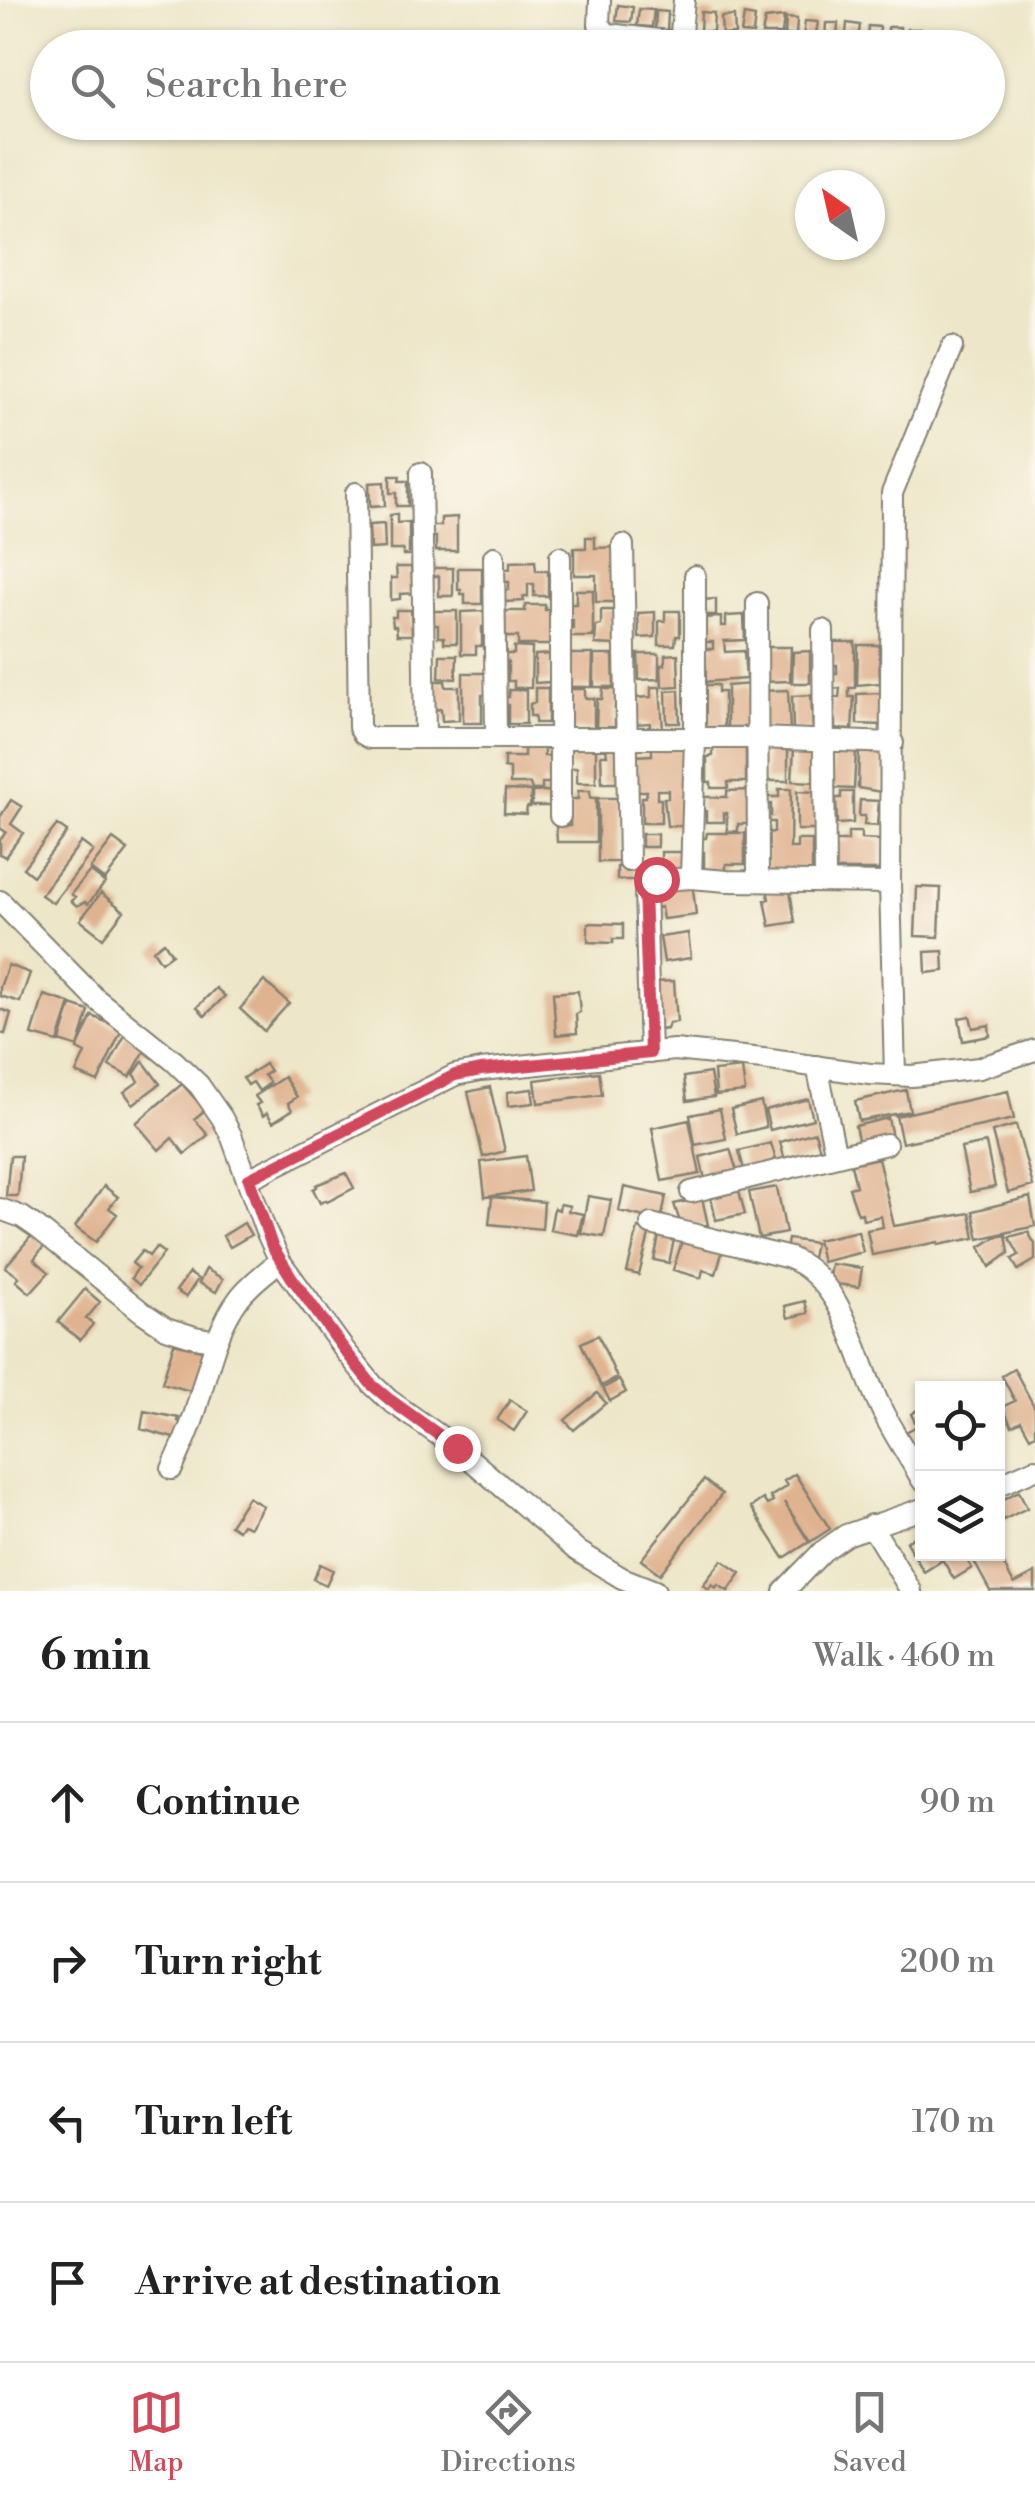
<!DOCTYPE html>
<html lang="en">
<head>
<meta charset="utf-8">
<style>
  body { margin:0; font-family:"Libre Bodoni",serif; background:#f6f6f6; color:#222 }
  .controls { position:absolute; right:30px; bottom:30px; display:grid; overflow:hidden; border-radius:0px; box-shadow:0 2px 8px #0004 }
  .controls button { width:90px; height:90px; display:grid; place-items:center; padding:0; border:0; border-bottom:2px solid #e0e0e0; background:#fff; color:#222; font:50px sans-serif }
  .compass { position:absolute; left:795px; top:170px; width:90px; height:90px; border-radius:50%; background:#fff; box-shadow:0 2px 8px #0004; rotate:326deg }
  .stop { position:absolute; width:30px; height:30px; margin:-22px; border:8px solid #d1495b; border-radius:50%; background:#fff }
  .stop.end { background:#d1495b; border-color:#fff; box-shadow:0 2px 10px #0008 }
  .list { margin:0; padding:0; list-style:none }
  h2 { display:flex; justify-content:space-between; align-items:center; height:130px; margin:0; padding:0 40px; font-size:42px }
  h2 small { font-size:32px; font-weight:400; color:#767676 }
  .list li { display:grid; grid-template-columns:65px 1fr auto; gap:30px; align-items:center; box-sizing:border-box; height:160px; padding:0 40px; border-top:2px solid #e0e0e0 }
  .list b { display:block; font-size:38px; white-space:nowrap }
  .list em { font-size:32px; font-style:normal; color:#767676 }
  .icon { flex:none; width:55px; height:55px; fill:none; stroke:currentColor; stroke-width:2; stroke-linecap:round; stroke-linejoin:round }
  .map { position:relative; flex:none; width:1035px; height:1591px; overflow:hidden }
  .search { position:absolute; background:#fff; box-shadow:0 2px 8px #0004; left:30px; right:30px; top:30px; height:110px; display:flex; align-items:center; gap:25px; box-sizing:border-box; padding:0 35px; border-radius:55px; color:#767676; font-size:38px }
  .sheet { height:770px; background:#fff }
  nav { display:flex; justify-content:space-around; align-items:center; box-sizing:border-box; height:140px; border-top:2px solid #e0e0e0; background:#fff; font-size:28px; color:#767676 }
  nav a { display:grid; justify-items:center; gap:5px }
  nav .on { color:#d1495b }
  .map>svg:first-child { display:block }
  .building { fill:#e0b390 }
  .lines { fill:none; stroke-linecap:round; stroke-linejoin:round }
  .minor-casing { stroke:#848172; stroke-width:24 }
  .minor { stroke:#fff; stroke-width:20 }
  .route { stroke:#d1495b; stroke-width:12 }
</style>
</head>
<body>
<div class="map">
<svg width="1035" height="1591" viewBox="0 0 1035 1591">
  <rect width="100%" height="100%" fill="#fbf7ec"/>
  <filter id="ink" filterUnits="userSpaceOnUse"><feTurbulence type="fractalNoise" baseFrequency=".01" numOctaves="2"/><feDisplacementMap in="SourceGraphic" scale="20" xChannelSelector="R" yChannelSelector="G"/><feConvolveMatrix kernelMatrix="1 2 1 2 8 2 1 2 1" color-interpolation-filters="sRGB"/></filter>
  <filter id="wash" filterUnits="userSpaceOnUse"><feTurbulence type="fractalNoise" baseFrequency=".0048" numOctaves="4" result="noise"/><feDisplacementMap in="SourceGraphic" scale="40" xChannelSelector="R" yChannelSelector="G"/><feGaussianBlur stdDeviation="2.25" result="paint"/><feColorMatrix in="noise" values="0 0 0 0 0 0 0 0 0 0 0 0 0 0 0 0 0 1.4 0 .05"/><feComposite in="paint" operator="in"/></filter>
  <g filter="url(#wash)">
    <rect width="100%" height="100%" fill="#ede6c8"/>
    <g id="blocks">
      <path class="building" d="M618,5L633,7L631,22L616,21Z
        M639,9L654,10L652,27L637,26Z
        M656,11L668,12L667,32L655,31Z
        M701,12L714,13L713,32L700,31Z
        M744,15L755,17L753,34L741,33Z
        M734,16L735,34L722,35L721,17Z
        M784,17L782,34H762L765,19Z
        M786,18L797,19L796,36L785,35Z
        M805,21L818,22L815,39L803,37Z
        M826,23H838L837,41L825,40Z
        M847,23L860,25L857,46L845,45Z
        M868,26L880,27L878,47H866Z
        M888,27H900V44H888Z
        M907,29H921L920,46H907Z
        M390,476H400L399,481H408V506H396V493H390Z
        M384,482L385,506L370,507L369,483Z
        M397,514V523L409,522V555H403V550H390V515Z
        M457,517V551H436V537H432V526H441V518Z
        M384,524L385,548L370,549L369,525Z
        M586,537H595V548L619,547V602H596V575H574V548H586Z
        M535,561L536,571H548V596H534V584H528V597H523L524,601L503,602V590H509V582H503V569H510V562Z
        M396,567H411L412,578L417,577V593L400,594V599L391,600V578H397Z
        M431,568H453V596H439V576H431Z
        M458,568H482V604H465V594H461V590H458Z
        M576,590H593V637H568V629H573V620L569,621V604H576Z
        M716,599V615H701V600Z
        M525,605H545V610H554V645H518V637H501V631H505V611H525Z
        M396,610H411L412,635H397L396,626H393L392,617H396Z
        M601,610H616L615,645L595,644L596,626L601,625Z
        M431,611H457V643H444V637H438V625H431Z
        M486,611V627H482V646H476V654H461V612Z
        M665,611H680V636H676L675,645H659V621H665Z
        M655,612V637L639,638L638,613Z
        M744,615L745,640L724,641L725,652L744,651L746,679L701,682V671H706L705,649H713V642H699L698,618L721,617V626H726V616Z
        M832,642H855V688H849V697H854L852,730L836,729V722H831L832,702H835V697L839,698L840,688L832,689V673H837V665H832Z
        M858,645H879L880,683L857,685Z
        M514,647L532,648L531,688H514V681H508V661H502V654H514Z
        M767,647H791L790,681L764,682Z
        M810,651V683H792L793,652Z
        M554,654V667H550V682L535,683V655Z
        M569,654H593L592,687H568Z
        M638,654H659V679L639,680Z
        M678,654L679,686L662,687L661,665H665V655Z
        M440,655H457L456,679L439,678Z
        M594,655H613L614,687H594Z
        M463,673H486V695H482V723H463Z
        M433,681H445L446,687H459V720L442,721L441,709L433,710Z
        M751,684L752,727H727V686Z
        M699,685H718V692H724V727L700,728Z
        M651,687H660L663,729L650,730V723L636,724L634,698L651,697Z
        M535,688H548V723H535V716H530V704L535,702Z
        M568,689H585V698H594V730H567Z
        M603,689H619V708L615,707V731H596L597,699H602Z
        M509,690H526V724H508V705H503V697H509Z
        M679,690L680,723H667L666,691Z
        M788,690L790,731L760,729V691Z
        M880,693L882,725L857,724V694Z
        M811,695L813,729L793,730L792,696Z
        M569,747H596V783H577V768H569Z
        M713,747H746V782H728V788H711V782H707V757L713,756Z
        M524,748H544V756H550V783H542V790H532L530,784H510V769L504,768V757H524Z
        M616,748L617,783H602L601,755H607L606,749Z
        M652,748H685L684,826H667L664,798H668V790H657V799H661V823H642V797H646L647,791H634V756L652,755Z
        M766,748H788V781H765Z
        M794,748H814L813,782L792,781Z
        M833,748L856,749L854,789L831,788Z
        M859,749H883L881,792L858,788Z
        M779,789H791L790,848H797V840H812V873H765L767,833L774,832V822H766L765,816H771V804H764L763,797H779Z
        M505,790L531,791L530,807H527L526,814L504,813Z
        M749,790V824H738V831L727,832V813H724V822H706V811H700V797H727V791Z
        M550,791V806H532V792Z
        M578,791H590V798H596V842H557L556,826H570V799H578Z
        M797,791L816,792L815,830H797Z
        M841,792H853V823L837,824L836,798H841Z
        M598,798H619L618,862H598Z
        M11,800L22,807L11,824L23,833L5,857L0,854V840L6,832L0,828V817Z
        M860,800L879,801L877,826L864,825L865,816H859Z
        M57,825L67,832L33,876L23,868Z
        M848,832H861V839L881,840V870H834V841H848Z
        M707,833H745V864H726V873H704V852H701L702,838H706Z
        M642,834H657V847H642Z
        M113,839L128,850L105,880L90,869Z
        M81,842L93,851L53,903L41,895Z
        M661,852H683V871L661,872Z
        M617,867H636L635,880H617Z
        M90,871L105,883L88,904L85,902L77,906L71,901L75,897L71,894Z
        M692,880L696,915L663,919L661,907L656,908L654,895L659,894L657,885Z
        M789,885L795,922L770,926L765,900L769,899L767,889Z
        M917,887L941,888L939,937L915,936Z
        M101,893L124,911L103,938L80,920Z
        M588,923L623,924V939H613V943L588,942Z
        M688,933L691,958L664,962L660,937Z
        M164,942L172,954L161,962L153,950Z
        M943,951L944,971L926,973L925,952Z
        M8,965L30,973L20,1002L0,996V987Z
        M264,981L289,1003L264,1031L240,1009Z
        M674,981L677,1022L669,1023L667,1029L658,1030L655,982Z
        M216,988L225,996L205,1016L197,1007Z
        M578,991L580,1012L576,1014L577,1033L556,1035L553,993Z
        M44,995L70,1003L58,1042L32,1035Z
        M71,1005L89,1011L78,1047L60,1041Z
        M0,1009L11,1013L5,1034L0,1033Z
        M92,1016L122,1029L98,1082L76,1073L85,1053L77,1049Z
        M970,1016L973,1028L989,1025L990,1036L963,1041L959,1018Z
        M126,1033L148,1045L130,1077L109,1066Z
        M143,1061L160,1084L133,1104L124,1092L139,1081L134,1074Z
        M265,1064L270,1071L264,1075L270,1083L259,1091L253,1082L248,1085L243,1078Z
        M742,1068L745,1092L716,1095L714,1071Z
        M599,1072L602,1095L538,1103L535,1080Z
        M710,1073L714,1097L687,1101L684,1077Z
        M284,1077L297,1097L288,1103L292,1110L273,1122L267,1113L263,1116L256,1105L260,1103L255,1096Z
        M182,1084L205,1110L194,1119L208,1135L185,1154L172,1138L159,1150L136,1123Z
        M490,1087L505,1151L483,1157L468,1092Z
        M532,1089L534,1103L508,1106L507,1092Z
        M906,1090L910,1111L859,1121L855,1101Z
        M1008,1091L1014,1119L902,1143L896,1116Z
        M808,1099L813,1119L770,1130L765,1110Z
        M761,1102L766,1127L737,1134L731,1109Z
        M720,1109L726,1139L695,1145L690,1115Z
        M888,1118L893,1141L860,1148L855,1126Z
        M689,1120L700,1174L662,1181L652,1128Z
        M1016,1125L1033,1186L1008,1193L992,1132Z
        M815,1132L821,1154L786,1164L780,1142Z
        M771,1143L777,1164L745,1173L739,1151Z
        M986,1143L995,1187L970,1192L961,1148Z
        M730,1149L737,1171L705,1180L700,1157Z
        M10,1156H21L18,1196H6Z
        M526,1156L531,1191L485,1197L481,1162Z
        M878,1158L894,1226L970,1213L975,1238L938,1245V1242L872,1255L867,1230L883,1227L881,1216L863,1220L862,1213L858,1214L849,1188L856,1186L851,1164Z
        M346,1173L354,1188L327,1202L326,1200L320,1203L313,1189L317,1187L316,1185Z
        M104,1186L118,1197L109,1208L117,1214L96,1242L75,1227Z
        M624,1187L666,1196L661,1221L619,1211Z
        M777,1187L786,1233L759,1238L749,1192Z
        M739,1191L745,1214L716,1220L711,1198Z
        M588,1196L611,1200L604,1237L581,1233Z
        M492,1197L544,1202L542,1229L489,1224Z
        M1030,1197L1035,1226L979,1239L973,1211Z
        M702,1198L708,1225L682,1228L674,1204Z
        M560,1204L570,1206L568,1211L583,1214L578,1235L550,1230L554,1208L559,1210Z
        M244,1223L251,1235L230,1247L223,1236Z
        M638,1228L650,1231L639,1275L627,1272Z
        M660,1231L675,1235L669,1263L654,1260Z
        M858,1231L863,1252L822,1262L817,1240Z
        M1028,1232L1035,1244V1260L1018,1270L1012,1259L1019,1255L1009,1237Z
        M33,1234L45,1245L34,1259L49,1272L30,1293L16,1281L19,1277L5,1267Z
        M1006,1235L1009,1253L990,1267L980,1247L996,1237Z
        M683,1238L723,1249L716,1274L703,1270L701,1278L673,1270Z
        M788,1239L815,1243L812,1258L785,1255Z
        M156,1247L164,1253L139,1285L131,1278L138,1268L132,1263L142,1251L149,1256Z
        M831,1264L862,1268L859,1287L828,1283Z
        M206,1269L223,1279L216,1292L199,1283Z
        M189,1273L198,1279L186,1297L176,1291Z
        M85,1289L100,1302L86,1319L93,1324L80,1340L58,1322Z
        M805,1301L808,1313L788,1318L785,1306Z
        M598,1335L617,1378L601,1386L581,1343Z
        M174,1343L209,1352L198,1393L162,1383Z
        M1014,1369L1035,1408V1434L1030,1437L1021,1421L1012,1426L1002,1407L1015,1401L1002,1376Z
        M619,1380L626,1392L610,1401L603,1388Z
        M597,1393L606,1403L574,1430L565,1420Z
        M510,1400L527,1411L514,1431L497,1420Z
        M922,1407V1436L911,1414Z
        M144,1411L179,1418L178,1421L182,1423L177,1439L141,1429Z
        M915,1427L922,1440V1476L901,1435Z
        M795,1474L830,1529L810,1542L784,1502L809,1542L784,1558L751,1507L763,1499L767,1505L773,1502L770,1497L787,1486L784,1481Z
        M704,1480L722,1494L660,1574L641,1560Z
        M1019,1491L1027,1508L1003,1520L998,1508V1502Z
        M248,1497L263,1506L250,1527L242,1524L238,1530L230,1525Z
        M917,1535L920,1542L922,1541V1554H937L941,1561L924,1572L906,1542Z
        M939,1554H963L972,1568L954,1579Z
        M970,1554H998L1014,1584L1035,1573V1591H990Z
        M722,1560L741,1573L728,1591L718,1585L716,1588L712,1584L709,1589L703,1585Z
        M320,1564L333,1570L326,1585L313,1579Z"/>
    </g>
  </g>
  <g filter="url(#ink)">
    <use href="#blocks" fill-opacity="0" stroke="#848172" stroke-width="2.5"/>
    <g class="lines">
      <defs>
        <path id="minor" d="M600,0L599,25L608,34L727,48
          M680,44L684,0
          M421,473L425,738
          M356,493L359,727L363,734L370,738H758L893,743
          M623,545L629,861
          M494,557L496,736
          M560,557V816
          M757,603L758,880
          M823,630L825,881
          M691,878L695,738V576
          M0,901L95,998L174,1061L199,1085L222,1118L231,1135L265,1229L280,1261L343,1348L373,1385L389,1400L457,1448L576,1550L622,1578L655,1591
          M650,1053L645,890L650,881L691,878L727,881L890,883
          M817,1066L836,1156
          M895,1075L890,883L892,493L952,347
          M249,1179L455,1075L481,1070L674,1050L763,1059L870,1074L912,1076L979,1068L1035,1050
          M691,1192L886,1144
          M0,1209L22,1217L38,1228L142,1312L166,1328L195,1337L217,1341
          M651,1224L790,1258C846,1283 855,1357 880,1406C892,1432 908,1455 922,1480
          M172,1469C179,1453 187,1437 193,1419C206,1379 214,1331 240,1297C251,1283 266,1272 280,1261
          M998,1485L1035,1469
          M871,1525L911,1591
          M784,1591L823,1551L846,1535L922,1509"/>
      </defs>
      <use href="#minor" class="minor-casing"/>
      <use href="#minor" class="minor"/>
    </g>
  </g>
  <g class="lines" filter="url(#ink)">
    <path class="route" d="M457,1448L390,1400L372,1385L343,1348L292,1278L272,1246L249,1179L455,1075L481,1070L650,1053L644,890L650,881L656,879"/>
  </g>
</svg>
<div class="controls">
<button><svg class="icon" aria-label="locate" viewBox="0 0 24 24"><circle cx="12" cy="12" r="6"/><path d="M12 2v4M12 18v4M2 12h4M18 12h4"/></svg></button>
<button><svg class="icon" aria-label="layers" viewBox="0 0 24 24"><path d="M12 4l9 5-9 5-9-5zM3 14l9 5 9-5"/></svg></button>
</div>
<svg class="compass" viewBox="-18 -18 36 36"><path d="M0-13l5 13h-10z" fill="#e53935"/><path d="M0 13l5-13h-10z" fill="#767676"/></svg>
<div class="stop" style="left:656px;top:879px"></div>
<div class="stop end" style="left:457px;top:1448px"></div>
<div class="search"><svg class="icon" aria-label="search" viewBox="0 0 24 24"><circle cx="10" cy="10" r="6"/><path d="M15 15l6 6"/></svg>Search here</div>
</div>
<section class="sheet">
<h2>6 min<small>Walk · 460 m</small></h2>
<ul class="list">
<li><svg class="icon" aria-label="ahead" viewBox="0 0 24 24"><path d="M12 20V5M6 11l6-6 6 6"/></svg><div><b>Continue</b></div><em>90 m</em></li>
<li><svg class="icon" aria-label="right" viewBox="0 0 24 24"><path d="M7 20v-9h11M14 6l5 5-5 5"/></svg><div><b>Turn right</b></div><em>200 m</em></li>
<li><svg class="icon" aria-label="left" viewBox="0 0 24 24"><path d="M17 20v-9H6M10 6l-5 5 5 5"/></svg><div><b>Turn left</b></div><em>170 m</em></li>
<li><svg class="icon" aria-label="arrive" viewBox="0 0 24 24"><path d="M6 21V4h12l-3 4 3 4H6"/></svg><div><b>Arrive at destination</b></div></li>
</ul>
</section>
<nav>
<a class="on"><svg class="icon" aria-label="map" viewBox="0 0 24 24"><path d="M3 6l6-2 6 2 6-2v14l-6 2-6-2-6 2zM9 4v14M15 6v14"/></svg>Map</a>
<a><svg class="icon" aria-label="directions" viewBox="0 0 24 24"><path d="M12 3l9 9-9 9-9-9zM9 14v-3h6M13 9l2 2-2 2"/></svg>Directions</a>
<a><svg class="icon" aria-label="saved" viewBox="0 0 24 24"><path d="M7 4h10v16l-5-4-5 4z"/></svg>Saved</a>
</nav>
</body>
</html>
